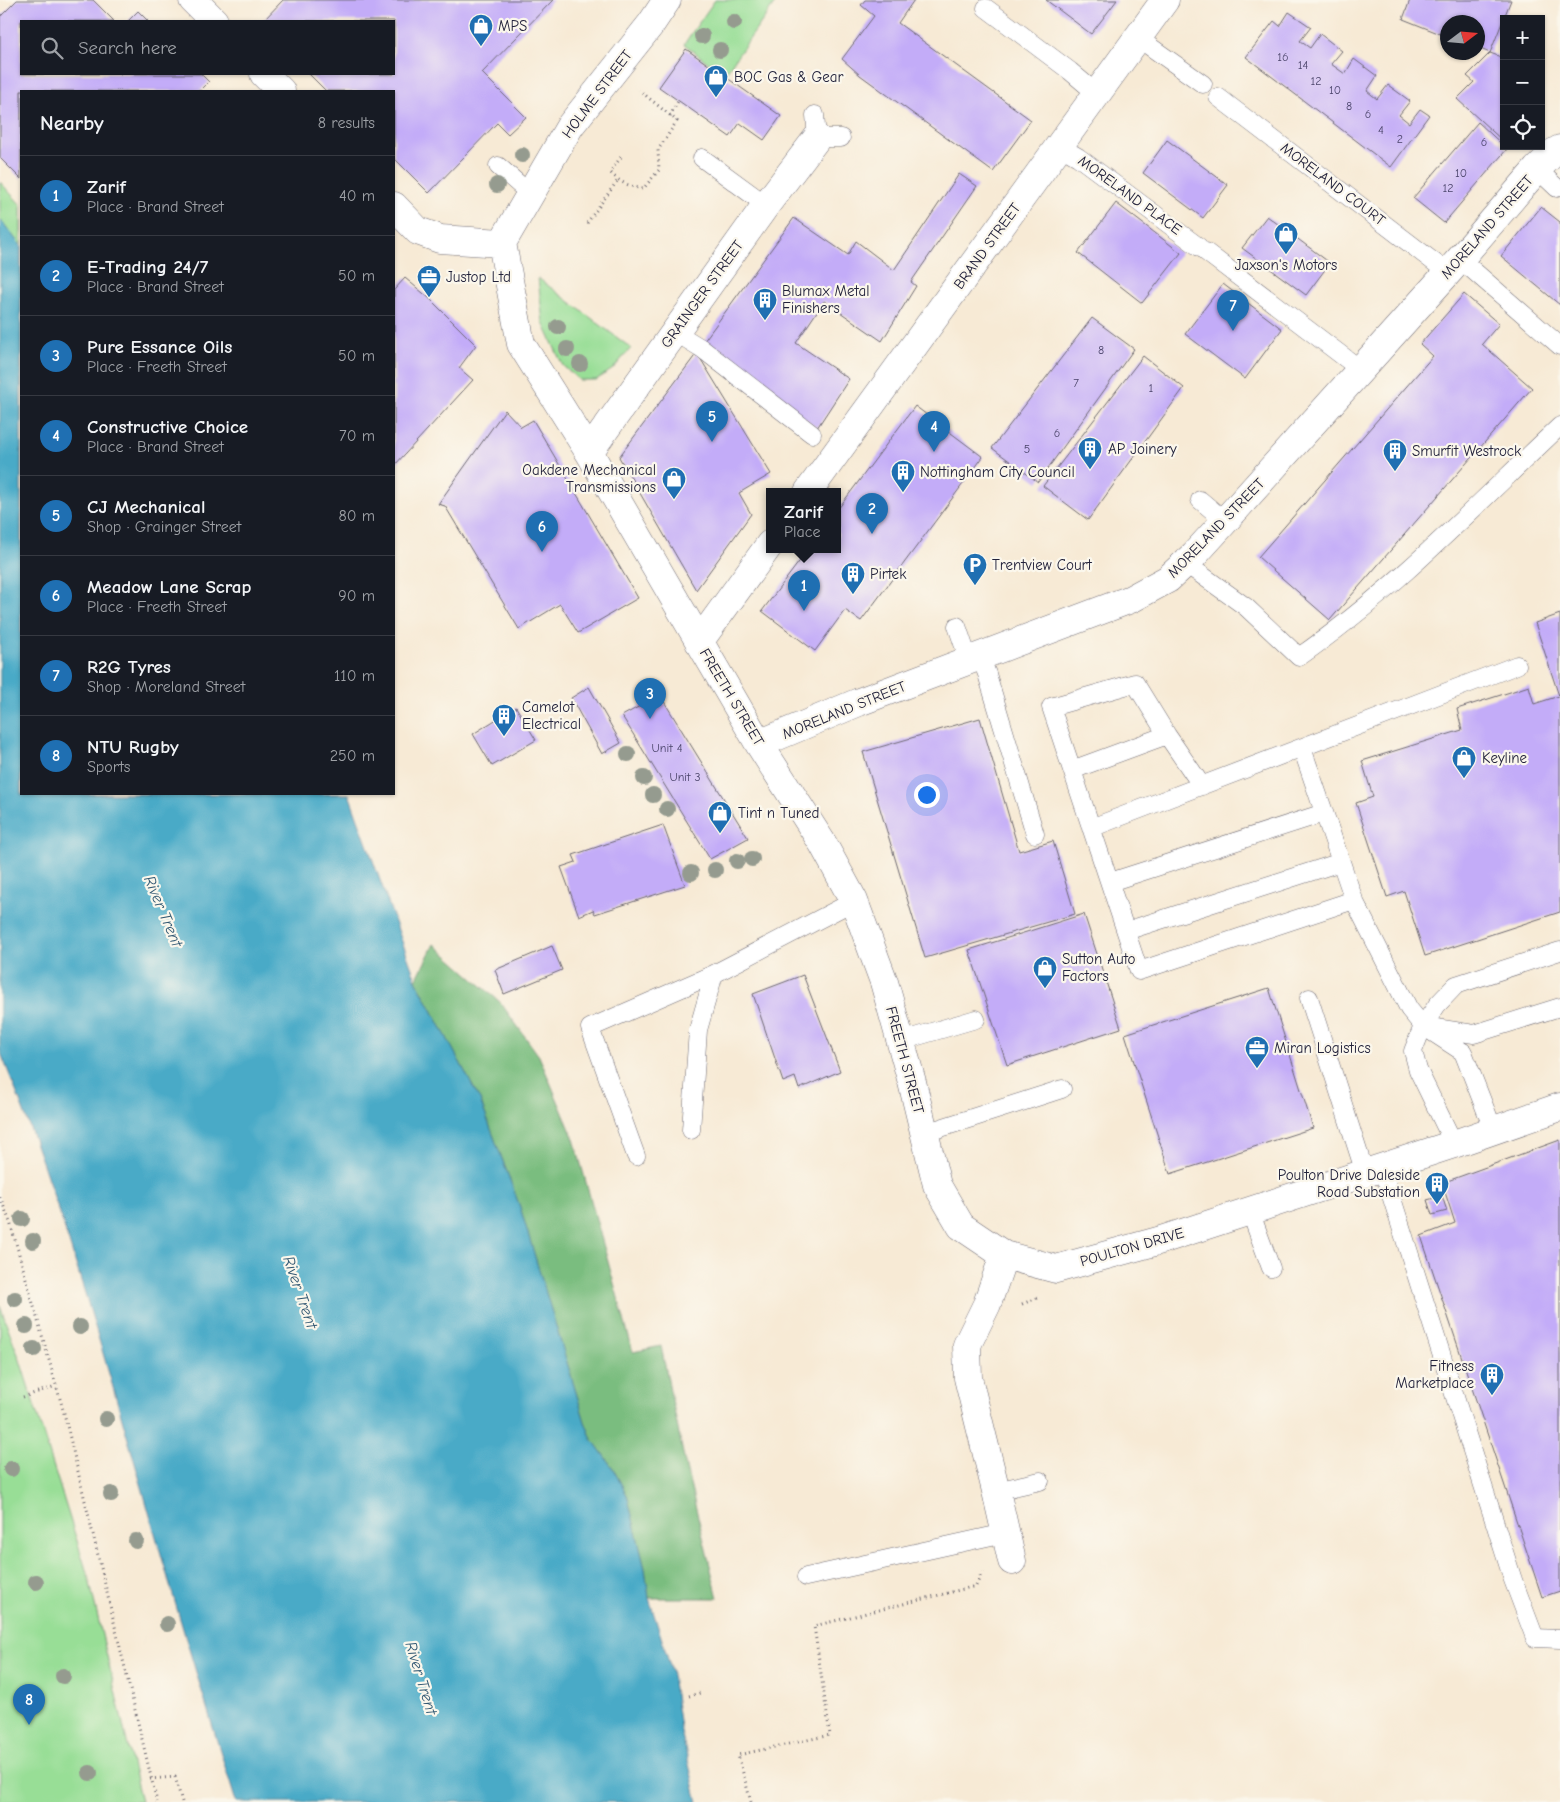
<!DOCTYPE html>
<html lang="en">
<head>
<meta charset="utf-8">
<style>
  body { margin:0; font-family:"Comic Neue",sans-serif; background:#242831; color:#f1f3f6 }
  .controls { position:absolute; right:15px; top:15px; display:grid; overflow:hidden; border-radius:0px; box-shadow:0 1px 4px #0004 }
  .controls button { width:45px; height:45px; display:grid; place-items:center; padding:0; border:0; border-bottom:1px solid #363941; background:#171b24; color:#f1f3f6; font:25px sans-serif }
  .compass { position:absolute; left:1440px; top:15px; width:45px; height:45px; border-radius:50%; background:#171b24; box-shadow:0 1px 4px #0004; rotate:74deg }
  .you { position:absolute; left:926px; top:794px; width:18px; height:18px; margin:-12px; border:4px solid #fff; border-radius:50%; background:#1a73e8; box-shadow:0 0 0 8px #1a73e833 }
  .badge { display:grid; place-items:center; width:32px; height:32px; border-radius:50%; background:#1f6fb2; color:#fff; font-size:16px; font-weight:700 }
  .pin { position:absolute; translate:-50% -41px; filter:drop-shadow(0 1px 2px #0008) }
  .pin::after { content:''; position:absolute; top:26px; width:18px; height:15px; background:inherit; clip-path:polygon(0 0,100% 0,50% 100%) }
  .popup { position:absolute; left:766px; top:488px; width:75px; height:65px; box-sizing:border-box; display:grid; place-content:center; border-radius:0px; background:#171b24; filter:drop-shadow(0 1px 4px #0005); font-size:16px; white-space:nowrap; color:#9ea1a6 }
  .popup b { font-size:19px; color:#f1f3f6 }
  .popup::after { content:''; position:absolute; left:50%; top:100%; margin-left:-10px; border:10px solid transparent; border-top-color:#171b24 }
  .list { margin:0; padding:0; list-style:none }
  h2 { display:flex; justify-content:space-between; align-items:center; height:65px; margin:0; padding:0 20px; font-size:21px }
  h2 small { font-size:16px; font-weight:400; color:#9ea1a6 }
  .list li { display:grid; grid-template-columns:32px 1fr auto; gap:15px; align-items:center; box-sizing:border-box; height:80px; padding:0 20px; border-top:1px solid #363941 }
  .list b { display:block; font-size:19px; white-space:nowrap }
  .list p { margin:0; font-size:16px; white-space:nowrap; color:#9ea1a6 }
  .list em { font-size:16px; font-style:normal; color:#9ea1a6 }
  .icon { flex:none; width:28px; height:28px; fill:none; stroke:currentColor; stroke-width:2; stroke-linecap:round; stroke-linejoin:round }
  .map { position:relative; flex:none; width:1560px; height:1802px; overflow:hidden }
  .search { position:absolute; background:#171b24; box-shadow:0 1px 4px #0004; left:20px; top:20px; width:375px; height:55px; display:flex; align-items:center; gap:12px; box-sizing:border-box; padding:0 18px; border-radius:0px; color:#9ea1a6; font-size:19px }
  .panel { position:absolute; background:#171b24; box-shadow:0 1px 4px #0004; left:20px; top:90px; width:375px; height:705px; border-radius:0px }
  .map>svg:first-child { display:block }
  .green { fill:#98de96; stroke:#5d8068 }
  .forest { fill:#7abd7f; stroke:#4e705d }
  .water { fill:#48aac7; stroke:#356681 }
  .building { fill:#c3acf8 }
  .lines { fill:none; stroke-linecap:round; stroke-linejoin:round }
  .lane-casing { stroke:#6d6871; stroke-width:19 }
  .street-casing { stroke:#6d6871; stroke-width:29 }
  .path { stroke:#6d6871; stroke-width:3; stroke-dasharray:1 4; stroke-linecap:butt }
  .lane { stroke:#fff; stroke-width:18 }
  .street { stroke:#fff; stroke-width:28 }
  .tree { fill:#959b8f }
  .labels { text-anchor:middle; stroke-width:4.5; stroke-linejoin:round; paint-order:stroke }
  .number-label { font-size:12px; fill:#4a446a }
  .poi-label { font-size:15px; fill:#22223b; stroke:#fbf7ec; text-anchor:start }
  .street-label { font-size:15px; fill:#22223b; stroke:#fbf7ec }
  .water-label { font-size:16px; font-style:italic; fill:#315873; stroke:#fbf7ec }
</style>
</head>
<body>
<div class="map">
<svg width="1560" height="1802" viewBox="0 0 1560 1802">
  <rect width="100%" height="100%" fill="#fbf7ec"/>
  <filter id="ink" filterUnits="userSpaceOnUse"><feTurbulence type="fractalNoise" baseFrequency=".02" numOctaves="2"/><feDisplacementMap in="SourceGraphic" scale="10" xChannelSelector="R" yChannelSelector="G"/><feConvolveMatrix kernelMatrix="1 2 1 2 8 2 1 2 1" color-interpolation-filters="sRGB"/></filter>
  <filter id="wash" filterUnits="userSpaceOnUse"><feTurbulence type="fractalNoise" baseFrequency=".0096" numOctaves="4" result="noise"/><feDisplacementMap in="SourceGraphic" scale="20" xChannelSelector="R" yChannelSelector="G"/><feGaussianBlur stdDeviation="1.12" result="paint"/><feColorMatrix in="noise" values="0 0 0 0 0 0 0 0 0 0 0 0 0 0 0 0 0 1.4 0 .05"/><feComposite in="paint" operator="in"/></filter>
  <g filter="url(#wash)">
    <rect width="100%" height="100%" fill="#f7ead5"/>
    <path class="green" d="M715,0H777L724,75L684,44Z
      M0,182L21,205V246L0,219Z
      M538,278L631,348L613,369L596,380H579L563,366L543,323Z
      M0,1306L20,1360L89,1579L141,1802H0Z"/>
    <path class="forest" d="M434,944L500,1002L539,1056L574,1139L633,1352L661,1346L686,1468L718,1598H649L645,1569L627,1495L612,1467L592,1439L585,1422L520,1207L480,1100L416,980Z"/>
    <path class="water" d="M0,219L21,246V794H349L416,980L480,1100L520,1207L585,1422L592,1439L612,1467L627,1495L645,1569L649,1598L671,1669L680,1727L698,1802H236C204,1699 172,1595 143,1491C100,1343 59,1194 0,1051Z"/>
    <g id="blocks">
      <path class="building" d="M17,0H93L114,21H21V74H201L209,82L200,91H21V179L0,158V17Z
        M283,0H553L482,73L526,117L508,134L497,123L429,193L394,158V91H326L309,74H394V21H263Z
        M865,0H914L898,23L1031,120L993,172L860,75L842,59L874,16L861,5Z
        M1046,0H1117L1091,34Z
        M1410,0H1511L1490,53L1478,48V22H1448V37L1403,19Z
        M138,11L148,21H128Z
        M1289,12L1311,27L1300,41L1310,48L1320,34L1342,51L1331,64L1345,74L1354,59L1377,76L1367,91L1377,99L1388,85L1410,101L1399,115L1409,123L1420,109L1429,115L1391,167L1246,57L1274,21L1280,26Z
        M686,49L781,116L764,140L740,123L730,137L659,87Z
        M1490,53L1504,58V142L1457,99L1474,82L1467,76Z
        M1478,122L1507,149L1444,223L1413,198Z
        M1167,140L1228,185L1203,218L1143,173Z
        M959,174L977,186L911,282L916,286L882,341L824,301L796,343L849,379L817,428L704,341L794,218L848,255L856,241L894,270Z
        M1116,203L1181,253L1142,303L1078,253Z
        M1541,207L1560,222V305L1501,256Z
        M1267,216L1330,263L1306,295L1242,248Z
        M405,278L429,298L476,345L459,368L473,380L394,466V290Z
        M1223,284L1282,329L1245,379L1185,334Z
        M1464,294L1499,324L1482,344L1532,388L1330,620L1258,557L1433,356L1420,344Z
        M1092,318L1134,349L1038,482L992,448Z
        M697,353L771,474L739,493L751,514L696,590L619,457Z
        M1143,356L1184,388L1088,520L1043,486Z
        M915,406L983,457L861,621L845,610L815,651L762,611L808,550H838V509Z
        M505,410L521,427L533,420L638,598L578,633L560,604L519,629L445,506L438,504Z
        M1560,614V912L1425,956L1404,891L1387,897L1356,803L1373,797L1362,761L1462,730L1457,709L1529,686L1534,704L1559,696L1535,623Z
        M589,687L621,743L602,754L571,698Z
        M660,695L748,838L710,859L622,716Z
        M516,707L536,740L492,766L473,734Z
        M980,718L1019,851L1053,841L1075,914L925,958L863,752Z
        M663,825L685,885L595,914L593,910L579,916L561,867L576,862L573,855Z
        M1084,914L1121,1028L1007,1065L969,950Z
        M552,946L562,970L504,994L495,970Z
        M803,975L840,1071L799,1089L795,1077L783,1082L753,994Z
        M1269,988L1313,1128L1170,1174L1125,1034Z
        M1560,1140V1591L1542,1597L1421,1236L1455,1223L1442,1183Z
        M1442,1196L1447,1211L1432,1215L1427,1200Z"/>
    </g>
  </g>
  <g filter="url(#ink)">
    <use href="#blocks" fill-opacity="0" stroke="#6d6871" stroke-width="1"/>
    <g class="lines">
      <defs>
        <path id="lane" d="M986,8L1070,71L1097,94
          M1138,38L1203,84
          M1218,97L1447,272
          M815,115L817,138H841
          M1059,146L1078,157L1199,247
          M702,158L766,205
          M498,166L530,194
          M1537,169L1557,188
          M1206,252L1361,370
          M1460,259L1560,346
          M675,332L701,348L812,434
          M1200,500L1225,521
          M1185,563L1246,607L1299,657C1394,591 1476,505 1560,426
          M957,626L969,661
          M980,656L987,674L1035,834
          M1167,735L1135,683L1051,707L1139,971L1354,900L1302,748
          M1072,770L1167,735L1202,786
          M1091,828L1517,665
          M1110,882L1324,813
          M1354,900L1409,1009L1423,1026L1474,1034L1560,1007
          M1126,931L1341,862
          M1309,998L1365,1173
          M1423,1026L1437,1005L1456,985L1560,951
          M901,1041L976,1019
          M691,1130L698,1030L714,974L854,901
          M925,1133L1062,1089
          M1454,1144L1418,1070L1413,1051L1423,1026L1463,1052L1493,1129
          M636,1156L590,1028L714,974
          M1382,1167L1513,1580L1535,1638L1560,1639
          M1250,1211L1271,1268
          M996,1491L1040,1481
          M806,1577L1005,1533"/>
        <path id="street" d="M193,0L214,21
          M264,74L281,91
          M394,206L418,231L440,239L502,243L521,344L589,452L759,744L823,844L854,901L884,982L912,1082L937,1185L961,1226L1004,1255L1056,1269L1158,1241L1454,1144L1560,1107
          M502,243L570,126L651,24L667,0
          M589,452L766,205L817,138
          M808,492L1165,0
          M699,642L770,544
          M759,744L859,702L1131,599L1168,579L1194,555L1225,521L1460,259L1537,169L1553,153L1560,149
          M1004,1255L987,1304L967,1345L968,1378L996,1491L1012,1561"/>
      </defs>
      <use href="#lane" class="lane-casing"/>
      <use href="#street" class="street-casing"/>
      <path class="path" d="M670,116L678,101
        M621,157L610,172C620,183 629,186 643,189L659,170L658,150L677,121L639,90
        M587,223L618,180
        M0,1197L10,1222L64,1413L157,1802
        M1022,1304L1037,1298
        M23,1397L56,1386
        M689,1696L700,1693
        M150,1779L175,1777L182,1802
        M751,1802L738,1755L830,1735L814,1626L976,1586L982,1572"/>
      <use href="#lane" class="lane"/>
      <use href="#street" class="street"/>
    </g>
    <g class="tree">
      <circle cx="734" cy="22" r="8"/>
      <circle cx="702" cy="36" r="8"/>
      <circle cx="720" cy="50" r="8"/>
      <circle cx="522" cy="155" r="8"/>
      <circle cx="497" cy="185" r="8"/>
      <circle cx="558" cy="327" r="8"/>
      <circle cx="567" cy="349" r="8"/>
      <circle cx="580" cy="364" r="8"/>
      <circle cx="628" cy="754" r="8"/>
      <circle cx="644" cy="778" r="8"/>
      <circle cx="653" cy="795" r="8"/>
      <circle cx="667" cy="809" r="8"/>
      <circle cx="752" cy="859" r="8"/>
      <circle cx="737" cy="861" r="8"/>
      <circle cx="715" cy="870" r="8"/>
      <circle cx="691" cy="873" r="8"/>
      <circle cx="22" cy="1219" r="8"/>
      <circle cx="33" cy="1241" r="8"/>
      <circle cx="15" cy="1299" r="8"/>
      <circle cx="26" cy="1326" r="8"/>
      <circle cx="80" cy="1327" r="8"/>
      <circle cx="34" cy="1349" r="8"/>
      <circle cx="106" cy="1419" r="8"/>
      <circle cx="11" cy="1469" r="8"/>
      <circle cx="111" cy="1494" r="8"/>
      <circle cx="136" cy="1541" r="8"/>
      <circle cx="36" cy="1582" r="8"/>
      <circle cx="167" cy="1624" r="8"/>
      <circle cx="63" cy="1676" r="8"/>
      <circle cx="90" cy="1773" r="8"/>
    </g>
  </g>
  <defs>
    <symbol id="shop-pin" viewBox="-11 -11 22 30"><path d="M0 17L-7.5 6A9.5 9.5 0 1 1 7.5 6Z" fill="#1f6fb2" stroke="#fbf7ec"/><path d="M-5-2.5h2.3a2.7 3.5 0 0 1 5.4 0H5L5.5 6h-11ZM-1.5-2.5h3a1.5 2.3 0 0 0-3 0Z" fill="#fff"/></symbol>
    <symbol id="office-pin" viewBox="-11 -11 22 30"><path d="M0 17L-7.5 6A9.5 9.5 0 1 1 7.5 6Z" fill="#1f6fb2" stroke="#fbf7ec"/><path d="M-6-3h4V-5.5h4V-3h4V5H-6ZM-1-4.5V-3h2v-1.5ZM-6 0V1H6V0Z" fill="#fff"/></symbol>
    <symbol id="building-pin" viewBox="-11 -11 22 30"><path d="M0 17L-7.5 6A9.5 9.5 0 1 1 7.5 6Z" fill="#1f6fb2" stroke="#fbf7ec"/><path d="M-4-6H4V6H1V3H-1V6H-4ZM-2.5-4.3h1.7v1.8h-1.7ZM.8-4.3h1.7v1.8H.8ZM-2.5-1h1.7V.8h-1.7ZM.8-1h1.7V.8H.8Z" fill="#fff"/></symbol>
    <symbol id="parking-pin" viewBox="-11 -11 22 30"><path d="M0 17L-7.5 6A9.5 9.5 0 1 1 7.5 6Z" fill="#1f6fb2" stroke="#fbf7ec"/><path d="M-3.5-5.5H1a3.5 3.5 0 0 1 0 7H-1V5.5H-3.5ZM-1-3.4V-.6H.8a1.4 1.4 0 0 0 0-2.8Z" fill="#fff"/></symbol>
  </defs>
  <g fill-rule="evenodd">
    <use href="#shop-pin" x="467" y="12" width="28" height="38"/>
    <use href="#shop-pin" x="702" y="63" width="28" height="38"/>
    <use href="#shop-pin" x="1272" y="220" width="28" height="38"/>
    <use href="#office-pin" x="415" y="263" width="28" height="38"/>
    <use href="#building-pin" x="751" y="286" width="28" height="38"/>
    <use href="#building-pin" x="1076" y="435" width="28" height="38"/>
    <use href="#building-pin" x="1381" y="437" width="28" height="38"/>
    <use href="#building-pin" x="889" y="458" width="28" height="38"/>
    <use href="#shop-pin" x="660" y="465" width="28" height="38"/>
    <use href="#parking-pin" x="961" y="551" width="28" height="38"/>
    <use href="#building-pin" x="839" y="560" width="28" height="38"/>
    <use href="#building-pin" x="490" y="702" width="28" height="38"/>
    <use href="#shop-pin" x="1450" y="744" width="28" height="38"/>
    <use href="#shop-pin" x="706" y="799" width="28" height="38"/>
    <use href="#shop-pin" x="1031" y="954" width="28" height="38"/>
    <use href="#office-pin" x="1243" y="1034" width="28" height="38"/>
    <use href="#building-pin" x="1423" y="1170" width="28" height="38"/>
    <use href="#building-pin" x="1478" y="1361" width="28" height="38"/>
  </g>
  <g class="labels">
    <g class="number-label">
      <text x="1283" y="61">16</text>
      <text x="1303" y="69">14</text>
      <text x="1316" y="85">12</text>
      <text x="1335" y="94">10</text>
      <text x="1349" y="110">8</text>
      <text x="1368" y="118">6</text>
      <text x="1381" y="134">4</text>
      <text x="1400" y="143">2</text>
      <text x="1484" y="146">6</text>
      <text x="1461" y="177">10</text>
      <text x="1448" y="192">12</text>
      <text x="1101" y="354">8</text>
      <text x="1076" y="387">7</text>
      <text x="1151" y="392">1</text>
      <text x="1057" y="437">6</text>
      <text x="1027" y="453">5</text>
      <text x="667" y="752">Unit 4</text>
      <text x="685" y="781">Unit 3</text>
    </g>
    <g class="poi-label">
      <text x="498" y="31">MPS</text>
      <text x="734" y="82">BOC Gas &amp; Gear</text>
      <text x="1286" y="270" text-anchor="middle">Jaxson's Motors</text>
      <text x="446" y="282">Justop Ltd</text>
      <text x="782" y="296">Blumax Metal<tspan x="782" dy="17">Finishers</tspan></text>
      <text x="1108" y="454">AP Joinery</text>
      <text x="1412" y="456">Smurfit Westrock</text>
      <text x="656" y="475" text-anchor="end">Oakdene Mechanical<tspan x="656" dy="17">Transmissions</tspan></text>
      <text x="920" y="477">Nottingham City Council</text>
      <text x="992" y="570">Trentview Court</text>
      <text x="870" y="579">Pirtek</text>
      <text x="522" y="712">Camelot<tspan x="522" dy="17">Electrical</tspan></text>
      <text x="1482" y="763">Keyline</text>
      <text x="738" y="818">Tint n Tuned</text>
      <text x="1062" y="964">Sutton Auto<tspan x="1062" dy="17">Factors</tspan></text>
      <text x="1274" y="1053">Miran Logistics</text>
      <text x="1420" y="1180" text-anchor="end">Poulton Drive Daleside<tspan x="1420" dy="17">Road Substation</tspan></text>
      <text x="1474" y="1371" text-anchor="end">Fitness<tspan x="1474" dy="17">Marketplace</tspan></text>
    </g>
    <g class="street-label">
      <text transform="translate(597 94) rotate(-53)" y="5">HOLME STREET</text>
      <text transform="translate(1333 184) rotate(37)" y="5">MORELAND COURT</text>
      <text transform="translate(1130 195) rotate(36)" y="5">MORELAND PLACE</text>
      <text transform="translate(1487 227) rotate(-49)" y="5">MORELAND STREET</text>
      <text transform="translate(987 246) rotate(-54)" y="5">BRAND STREET</text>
      <text transform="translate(702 294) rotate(-54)" y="5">GRAINGER STREET</text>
      <text transform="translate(1216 528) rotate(-46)" y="5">MORELAND STREET</text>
      <text transform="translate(732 697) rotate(59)" y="5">FREETH STREET</text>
      <text transform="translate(844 710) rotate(-22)" y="5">MORELAND STREET</text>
      <text transform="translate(905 1060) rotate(75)" y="5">FREETH STREET</text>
      <text transform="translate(1132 1247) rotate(-16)" y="5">POULTON DRIVE</text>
    </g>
    <g class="water-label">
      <text transform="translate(164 911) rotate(67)" y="6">River Trent</text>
      <text transform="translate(301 1292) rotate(71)" y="6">River Trent</text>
      <text transform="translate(422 1678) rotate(73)" y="6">River Trent</text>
    </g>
  </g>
</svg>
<div class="controls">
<button>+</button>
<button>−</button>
<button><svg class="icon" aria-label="locate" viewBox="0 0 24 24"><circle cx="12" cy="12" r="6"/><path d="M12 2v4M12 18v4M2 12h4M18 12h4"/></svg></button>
</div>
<svg class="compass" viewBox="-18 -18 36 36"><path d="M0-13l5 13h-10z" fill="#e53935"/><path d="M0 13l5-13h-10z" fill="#9ea1a6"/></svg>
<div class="you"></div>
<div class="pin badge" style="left:804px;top:611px">1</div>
<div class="popup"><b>Zarif</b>Place</div>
<div class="pin badge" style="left:872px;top:534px">2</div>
<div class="pin badge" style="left:650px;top:719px">3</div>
<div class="pin badge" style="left:934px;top:452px">4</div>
<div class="pin badge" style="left:712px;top:442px">5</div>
<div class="pin badge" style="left:542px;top:552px">6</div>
<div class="pin badge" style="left:1233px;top:331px">7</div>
<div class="pin badge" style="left:29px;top:1725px">8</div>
<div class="search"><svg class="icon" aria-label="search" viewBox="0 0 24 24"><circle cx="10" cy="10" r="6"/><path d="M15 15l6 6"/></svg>Search here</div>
<section class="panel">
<h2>Nearby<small>8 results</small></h2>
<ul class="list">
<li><span class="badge">1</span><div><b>Zarif</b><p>Place · Brand Street</p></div><em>40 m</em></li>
<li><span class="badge">2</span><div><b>E-Trading 24/7</b><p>Place · Brand Street</p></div><em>50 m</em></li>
<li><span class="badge">3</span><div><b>Pure Essance Oils</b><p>Place · Freeth Street</p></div><em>50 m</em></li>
<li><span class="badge">4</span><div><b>Constructive Choice</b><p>Place · Brand Street</p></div><em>70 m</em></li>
<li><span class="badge">5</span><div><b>CJ Mechanical</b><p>Shop · Grainger Street</p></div><em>80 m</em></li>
<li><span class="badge">6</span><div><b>Meadow Lane Scrap</b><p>Place · Freeth Street</p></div><em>90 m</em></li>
<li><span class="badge">7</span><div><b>R2G Tyres</b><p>Shop · Moreland Street</p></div><em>110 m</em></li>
<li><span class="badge">8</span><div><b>NTU Rugby</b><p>Sports</p></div><em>250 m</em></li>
</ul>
</section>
</div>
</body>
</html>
